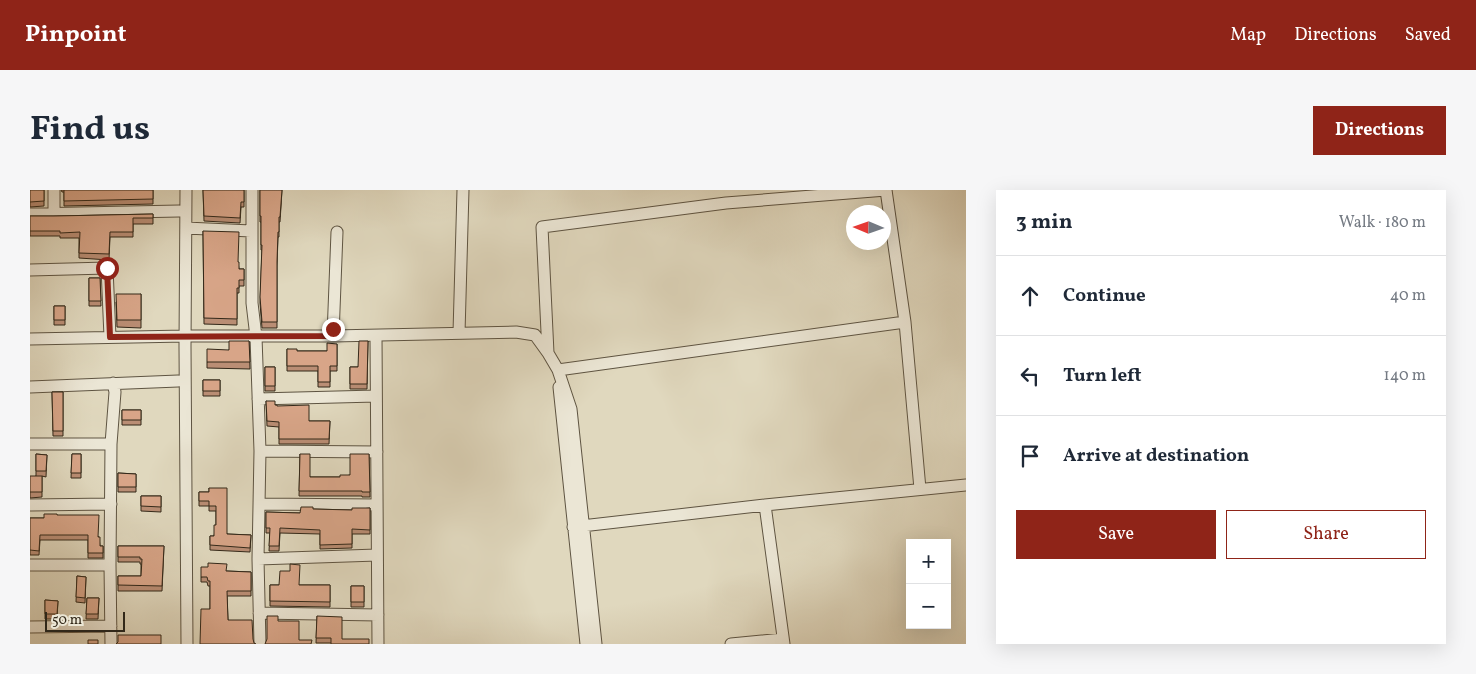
<!DOCTYPE html>
<html lang="en">
<head>
<meta charset="utf-8">
<style>
  body { margin:0; font-family:Vollkorn,serif; background:#f6f6f7; color:#1f2937 }
  .controls { position:absolute; right:15px; bottom:15px; display:grid; overflow:hidden; border-radius:0px; box-shadow:0 5px 20px #0002 }
  .controls button { width:45px; height:45px; display:grid; place-items:center; padding:0; border:0; border-bottom:1px solid #e0e1e3; background:#fff; color:#1f2937; font:25px sans-serif }
  .compass { position:absolute; left:816px; top:15px; width:45px; height:45px; border-radius:50%; background:#fff; box-shadow:0 5px 20px #0002; rotate:272deg }
  .scale { position:absolute; left:15px; bottom:12px; width:80px; box-sizing:border-box; padding-left:5px; border:2px solid #322819; border-top:0; font-size:14px; line-height:18px; white-space:nowrap; color:#322819; -webkit-text-stroke:4px #ebe6d5; paint-order:stroke }
  .stop { position:absolute; width:15px; height:15px; margin:-11px; border:4px solid #8f2418; border-radius:50%; background:#fff }
  .stop.end { background:#8f2418; border-color:#fff; box-shadow:0 1px 5px #0008 }
  .list { margin:0; padding:0; list-style:none }
  h2 { display:flex; justify-content:space-between; align-items:center; height:65px; margin:0; padding:0 20px; font-size:21px }
  h2 small { font-size:16px; font-weight:400; color:#747a83 }
  .list li { display:grid; grid-template-columns:32px 1fr auto; gap:15px; align-items:center; box-sizing:border-box; height:80px; padding:0 20px; border-top:1px solid #e0e1e3 }
  .list b { display:block; font-size:19px; white-space:nowrap }
  .list em { font-size:16px; font-style:normal; color:#747a83 }
  .actions { display:flex; gap:10px; padding:15px 20px }
  .actions a { flex:1; padding:11px 0; border:1px solid #8f2418; border-radius:0px; text-align:center; font-size:18px; color:#8f2418 }
  .actions .main { background:#8f2418; color:#fff }
  .icon { flex:none; width:28px; height:28px; fill:none; stroke:currentColor; stroke-width:2; stroke-linecap:round; stroke-linejoin:round }
  .map { position:relative; flex:none; width:936px; height:454px; overflow:hidden; border-radius:0px }
  header { display:flex; align-items:center; gap:30px; box-sizing:border-box; height:70px; padding:0 25px; background:#8f2418; color:#fff }
  header strong { font-size:24px }
  nav { display:flex; gap:28px; margin-inline-start:auto; font-size:18px }
  .intro { display:flex; align-items:center; justify-content:space-between; box-sizing:border-box; height:120px; padding:0 30px }
  h1 { margin:0; font-size:35px }
  .button { padding:12px 22px; border-radius:0px; background:#8f2418; color:#fff; font-size:18px; font-weight:700 }
  main { display:flex; gap:30px; padding:0 30px }
  aside { flex:1; background:#fff; border-radius:0px; box-shadow:0 5px 20px #0002 }
  .map>svg:first-child { display:block }
  .lines { fill:none; stroke-linecap:round; stroke-linejoin:round }
  .minor-casing { stroke:#5e5442; stroke-width:13 }
  .minor { stroke:#ebe6d5; stroke-width:11 }
  .wall { fill:#ba8e75; stroke:#322819 }
  .building { fill:#d8a588; stroke:#322819 }
  .route { stroke:#8f2418; stroke-width:6 }
</style>
</head>
<body>
<header>
<strong>Pinpoint</strong>
<nav><a>Map</a><a>Directions</a><a>Saved</a></nav>
</header>
<div class="intro"><h1>Find us</h1><a class="button">Directions</a></div>
<main>
<div class="map">
<svg width="936" height="454" viewBox="0 0 936 454">
  <rect width="100%" height="100%" fill="#e0d8be"/>
  <filter id="stains"><feTurbulence type="fractalNoise" baseFrequency=".004" numOctaves="4"/><feColorMatrix values="0 0 0 0 .2 0 0 0 0 .09 0 0 0 0 .02 0 0 0 .5 -.17"/></filter>
  <radialGradient id="worn" r=".72"><stop offset=".6" stop-color="#630" stop-opacity="0"/><stop offset="1" stop-color="#630" stop-opacity=".3"/></radialGradient>
  <g class="lines">
    <defs>
      <path id="minor" d="M156,0L155,156L157,454
        M222,0V113L226,147L230,261L228,369L230,454
        M0,24L149,21
        M24,24V0
        M156,38L221,41
        M0,80L77,78L80,147
        M429,143L433,0
        M303,146L307,42
        M346,146L348,454
        M0,149L155,146H303L486,142L505,145L518,163L528,180L541,219L566,454
        M518,163L512,37L696,13L856,0L875,132L890,299
        M528,180L875,132
        M0,197L148,191
        M529,197L556,454
        M228,209L346,206
        M0,254H81
        M230,261L347,262
        M229,314L347,315
        M0,315L81,314
        M735,315L754,454
        M543,337L735,315L936,295
        M228,369L347,365
        M0,375H80
        M229,423L348,425
        M0,437L81,436
        M81,454L80,375L81,254L85,202L83,193
        M701,454L753,449"/>
    </defs>
    <use href="#minor" class="minor-casing"/>
    <use href="#minor" class="minor"/>
  </g>
  <path class="wall" d="M0,0H14V16L0,17Z
    M31,0H123V14L34,16V2H32Z
    M173,0H214V17H211L210,33L174,31Z
    M230,0H252L250,32H249V47H248L247,76V138H232L230,113L232,60H231V32H230Z
    M123,24V34H103V47H80L79,70L49,68V48H30V46H0V26H24Z
    M173,41L208,72L209,79H214V96H209V103H207V135L174,134Z
    M59,88H70L71,116H59Z
    M111,104V138L87,137L86,112Z
    M24,116H35V135H24Z
    M219,151L220,179L177,178V172L199,160Z
    M338,151L337,199H320V177H328Z
    M307,154V181H300V197H288V181H257V159L267,161H297Z
    M235,177H245V201H235Z
    M173,190H190V206H173Z
    M22,202H33V246H23Z
    M236,211L279,231H300L299,254H249V237L237,236Z
    M92,220H111V235H92Z
    M6,264L17,265L16,287L12,286V307L0,308V288L6,286Z
    M42,264H51V288H41Z
    M270,264L280,287H310L320,285L339,264L340,307H332V306H269Z
    M88,283L106,284V302H88Z
    M179,298L197,344L221,345L220,362L180,360V346H184L186,335V321H179V316H169V302H179Z
    M111,306H131V322L111,321Z
    M340,318V344H322V358L290,359V344L250,343L249,361H239L240,343H236V322L270,323L283,319L322,320Z
    M27,325L69,347L70,356H73V368H58V350H10L9,365H0V328H14Z
    M88,356H134L132,401H88V386H111V374H110V372H88Z
    M197,381L221,382V406H197L198,430L223,449L180,419V396H178L177,392H171V387Z
    M47,386L56,387L55,413L46,412Z
    M240,395H300V417L240,416Z
    M321,396H334V417H321Z
    M57,408H69L68,429H56Z
    M15,410L28,411L27,429H15Z
    M287,426L312,449L301,453H286Z"/>
  <path class="building" d="M0,0H14V11L0,12Z
    M34,0H123V9L34,11Z
    M173,0H214V12H211L210,28L174,26Z
    M230,0H252L250,27H249V42H248L247,72V132H232L230,107L232,55H231V26H230Z
    M123,24V28H103V42H80L79,64L49,63L50,42L30,43V41H0V26H24Z
    M173,41L209,42L208,72H209V79H214V90H209V98H207V129L174,128Z
    M59,88H70L71,111H59Z
    M86,104H111V130H87Z
    M24,116H35V130H24Z
    M199,151H219L220,172H177V159L199,160Z
    M329,151H338L337,194H320V177H328Z
    M297,153L307,154V176H300V192H288V176H257V159H267V161H297Z
    M235,177H245V196H235Z
    M173,190H190V201H173Z
    M22,202H33V241H23Z
    M236,211H245V215H247V216L279,215V231H300L299,249H249V232L237,231Z
    M92,220H111V230H92Z
    M6,264L17,265L16,281H6Z
    M42,264H51V283H41Z
    M270,264H280V287H310V285H320V264H339L340,302H332V301H269Z
    M88,283L106,284V297H88Z
    M0,286H12V302H0Z
    M179,298H197V344L221,345L220,358L180,355V346H184V335H186V316H179V311H169V302H179Z
    M111,306H131V317L111,316Z
    M271,317H283V319L322,320V318H340V340L322,339V354L290,355V340L250,338L249,356H239L240,338H236V322L270,323Z
    M14,324H27V325H69L68,347H70V356H73V363H58V345H10L9,361L0,360V328H14Z
    M88,356H134L132,396L88,395V386H111L112,369H110V367H88Z
    M178,373L197,374L196,381L221,382V401H197L198,430H222L223,449L224,453L226,454H170L171,419H180V391H178L177,387H171V377H178Z
    M260,374L270,375L269,395H300V412L240,411V395H249L250,381H260Z
    M47,386L56,387L55,408L46,407Z
    M321,396H334V412H321Z
    M57,408H69L68,424H56Z
    M15,410L28,411L27,424H15Z
    M237,426H248V431H269V450H282L281,454H235L237,449Z
    M287,426L312,427V449H339V454H301V448H286Z
    M88,445H131V454H86L88,452Z
    M58,450H68V454H58Z"/>
  <g class="lines">
    <path class="route" d="M77,78L80,147L303,146V139"/>
  </g>
  <rect width="100%" height="100%" filter="url(#stains)"/>
  <rect width="100%" height="100%" fill="url(#worn)"/>
</svg>
<div class="controls">
<button>+</button>
<button>−</button>
</div>
<svg class="compass" viewBox="-18 -18 36 36"><path d="M0-13l5 13h-10z" fill="#e53935"/><path d="M0 13l5-13h-10z" fill="#747a83"/></svg>
<div class="scale">50 m</div>
<div class="stop" style="left:77px;top:78px"></div>
<div class="stop end" style="left:303px;top:139px"></div>
</div>
<aside>
<h2>3 min<small>Walk · 180 m</small></h2>
<ul class="list">
<li><svg class="icon" aria-label="ahead" viewBox="0 0 24 24"><path d="M12 20V5M6 11l6-6 6 6"/></svg><div><b>Continue</b></div><em>40 m</em></li>
<li><svg class="icon" aria-label="left" viewBox="0 0 24 24"><path d="M17 20v-9H6M10 6l-5 5 5 5"/></svg><div><b>Turn left</b></div><em>140 m</em></li>
<li><svg class="icon" aria-label="arrive" viewBox="0 0 24 24"><path d="M6 21V4h12l-3 4 3 4H6"/></svg><div><b>Arrive at destination</b></div></li>
</ul>
<div class="actions"><a class="main">Save</a><a>Share</a></div>
</aside>
</main>
</body>
</html>
